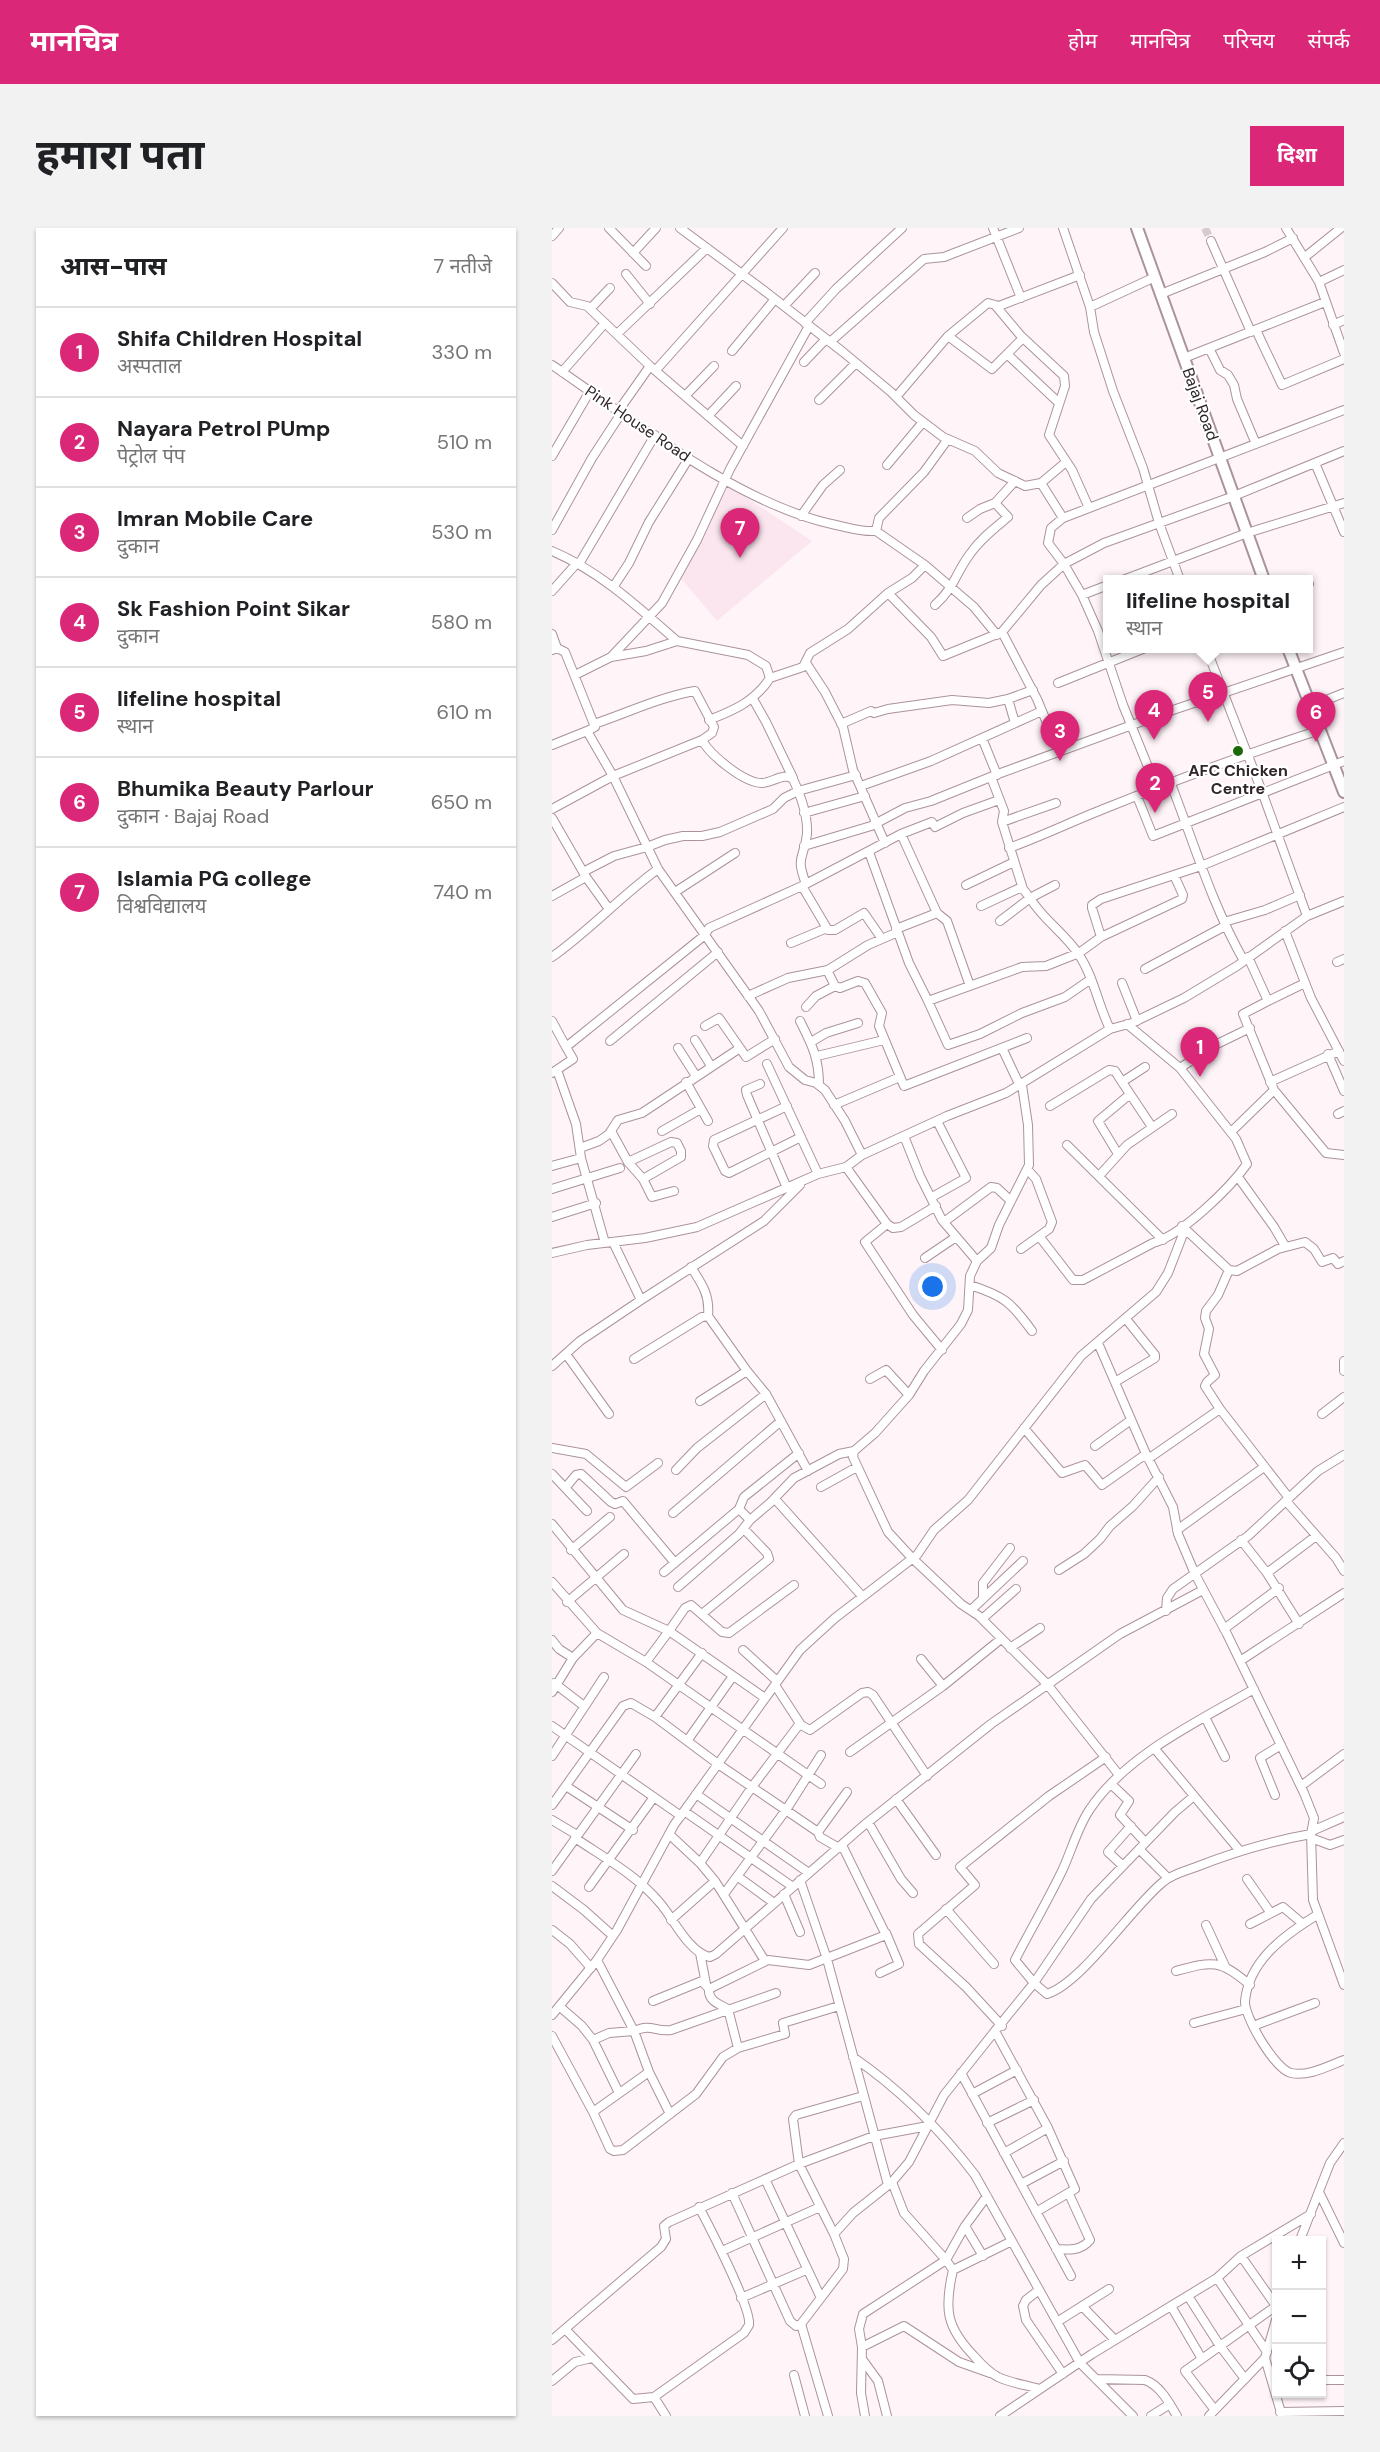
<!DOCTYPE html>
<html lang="hi">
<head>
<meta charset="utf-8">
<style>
  body { margin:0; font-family:"DM Sans","Noto Sans Devanagari",sans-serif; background:#f2f2f2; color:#202124 }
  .controls { position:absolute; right:18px; bottom:18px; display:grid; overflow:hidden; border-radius:0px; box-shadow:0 2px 4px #0004 }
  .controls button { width:54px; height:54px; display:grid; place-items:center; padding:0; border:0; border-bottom:2px solid #e0e0e0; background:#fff; color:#202124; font:30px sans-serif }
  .you { position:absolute; left:381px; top:1059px; width:21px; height:21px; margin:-15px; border:4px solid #fff; border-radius:50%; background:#1a73e8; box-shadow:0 0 0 9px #1a73e833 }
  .badge { display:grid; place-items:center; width:39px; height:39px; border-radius:50%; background:#db2777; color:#fff; font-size:20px; font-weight:700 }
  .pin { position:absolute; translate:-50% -50px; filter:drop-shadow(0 2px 3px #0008) }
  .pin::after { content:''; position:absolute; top:32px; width:21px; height:18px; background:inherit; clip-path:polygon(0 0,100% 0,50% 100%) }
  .popup { position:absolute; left:551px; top:347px; width:210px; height:78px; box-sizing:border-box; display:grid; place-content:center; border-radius:0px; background:#fff; filter:drop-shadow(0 2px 4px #0005); font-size:20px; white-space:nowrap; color:#757577 }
  .popup b { font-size:22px; color:#202124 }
  .popup::after { content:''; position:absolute; left:50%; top:100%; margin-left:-12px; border:12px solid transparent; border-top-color:#fff }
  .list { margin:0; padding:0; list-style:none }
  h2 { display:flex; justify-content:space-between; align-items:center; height:78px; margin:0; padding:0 24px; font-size:26px }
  h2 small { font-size:20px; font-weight:400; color:#757577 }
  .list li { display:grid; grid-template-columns:39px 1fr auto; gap:18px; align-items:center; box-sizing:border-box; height:90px; padding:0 24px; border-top:2px solid #e0e0e0 }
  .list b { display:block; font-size:22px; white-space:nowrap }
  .list p { margin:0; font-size:20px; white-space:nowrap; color:#757577 }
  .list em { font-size:20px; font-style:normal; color:#757577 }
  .icon { flex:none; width:33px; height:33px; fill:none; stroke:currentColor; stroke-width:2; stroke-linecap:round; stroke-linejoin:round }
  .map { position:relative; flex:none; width:792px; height:2188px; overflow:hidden; border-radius:0px }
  header { display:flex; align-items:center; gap:36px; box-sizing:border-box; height:84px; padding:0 30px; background:#db2777; color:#fff }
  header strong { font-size:28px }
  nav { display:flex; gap:33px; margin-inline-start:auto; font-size:21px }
  .intro { display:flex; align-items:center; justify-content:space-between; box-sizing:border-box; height:144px; padding:0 36px }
  h1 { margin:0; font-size:42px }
  .button { padding:15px 27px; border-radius:0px; background:#db2777; color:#fff; font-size:21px; font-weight:700 }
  main { display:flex; gap:36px; padding:0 36px }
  aside { flex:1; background:#fff; border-radius:0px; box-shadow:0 2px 4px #0004 }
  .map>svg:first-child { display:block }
  .built { fill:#fbe6ef }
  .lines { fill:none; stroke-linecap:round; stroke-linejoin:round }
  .street-tunnel { stroke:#d6cbcf; stroke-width:8; stroke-dasharray:8 4; stroke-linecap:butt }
  .street-casing { stroke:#ab939d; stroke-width:10 }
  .secondary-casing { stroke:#ab939d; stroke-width:14 }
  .street { stroke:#fff; stroke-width:8 }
  .secondary { stroke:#fff; stroke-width:10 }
  .poi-dot { fill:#1e6907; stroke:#fff; stroke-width:2 }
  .labels { text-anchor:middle; stroke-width:4.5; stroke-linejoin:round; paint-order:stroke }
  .street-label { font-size:16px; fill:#30262a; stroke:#fff }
  .poi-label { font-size:16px; font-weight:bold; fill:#30262a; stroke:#fff }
</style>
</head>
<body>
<header>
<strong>मानचित्र</strong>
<nav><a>होम</a><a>मानचित्र</a><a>परिचय</a><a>संपर्क</a></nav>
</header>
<div class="intro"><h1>हमारा पता</h1><a class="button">दिशा</a></div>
<main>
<aside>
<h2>आस-पास<small>7 नतीजे</small></h2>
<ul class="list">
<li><span class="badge">1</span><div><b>Shifa Children Hospital</b><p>अस्पताल</p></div><em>330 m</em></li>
<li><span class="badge">2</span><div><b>Nayara Petrol PUmp</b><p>पेट्रोल पंप</p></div><em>510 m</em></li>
<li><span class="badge">3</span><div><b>Imran Mobile Care</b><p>दुकान</p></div><em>530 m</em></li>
<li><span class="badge">4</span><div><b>Sk Fashion Point Sikar</b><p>दुकान</p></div><em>580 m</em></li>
<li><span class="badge">5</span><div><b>lifeline hospital</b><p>स्थान</p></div><em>610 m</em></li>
<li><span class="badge">6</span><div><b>Bhumika Beauty Parlour</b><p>दुकान · Bajaj Road</p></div><em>650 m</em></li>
<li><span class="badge">7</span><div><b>Islamia PG college</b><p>विश्वविद्यालय</p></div><em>740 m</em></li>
</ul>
</aside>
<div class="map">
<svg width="792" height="2188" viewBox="0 0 792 2188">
  <rect width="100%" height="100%" fill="#fff4f8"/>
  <path class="built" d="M177,258L260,313L165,393L126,347Z"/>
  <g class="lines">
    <path class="street-tunnel" d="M653,0L659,13"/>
    <defs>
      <path id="street" d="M57,0L94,38
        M128,0L210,61L291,124L339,164L362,187L391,209L423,223L446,245L473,258L489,255L514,234
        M441,0L469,70
        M511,0L538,79L542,104L561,163L591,240L607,295L628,352
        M734,0L767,54L792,125
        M0,8L7,0
        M659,13L699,104
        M81,25L104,0
        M753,29L789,0
        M74,46L98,76
        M767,54L792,42
        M0,55L18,74L35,78L98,138L191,218
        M609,66L713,24L741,10
        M443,77L469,108L512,148L513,158L497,207L520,242L537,280
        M232,78L263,45
        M538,79L603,49
        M38,81L58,60
        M253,95L284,61L350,0
        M781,97L792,92
        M704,102L730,157L792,131
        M65,106L155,20
        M396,108L440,141L471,110
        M278,114L372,31L392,29L467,0
        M657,120L668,142L676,147L682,157L685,171L704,216
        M180,123L223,71
        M455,126L507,175
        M632,130L773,74
        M252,134L274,111
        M0,137C82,193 187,277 284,297C298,300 309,304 324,303L373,337L360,350L336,365L296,401L258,425L251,439L218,450
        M104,142L231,0
        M10,144L53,95
        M133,168L162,138
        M344,169L396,108L436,75L447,78L528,47
        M267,172L304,135
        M67,182L98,138
        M156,188L184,158
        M0,228L38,163
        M763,235L792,304
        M335,237L371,194
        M489,255L511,290
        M249,288L271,257L288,242
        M415,290L428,281L443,275
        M0,302L40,230L70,184
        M324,303L327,290L372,244L396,211
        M0,323C49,344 85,378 125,413
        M27,336L103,207
        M373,337L422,379L445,407
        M571,352L695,305L792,275
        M756,356H757
        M62,358L77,335L97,294L137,230
        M0,363L25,335
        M336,365L379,409L391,428L450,404L489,357L512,336L552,315L682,268L792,223
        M530,367L556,357
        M383,377C403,359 403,346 418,326C428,311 443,300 456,289L443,275L463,253
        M450,404L485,471L507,524
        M0,406L5,420
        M654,420L709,561L755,688
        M0,422L5,420L13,424L43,499L35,503L61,548L106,641L207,783L237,839L253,852L264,855L273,862L293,893L310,927
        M59,429L110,375L145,312L178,241L257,98
        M254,435L273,464L291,499L301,542L333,615
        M23,447L59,429L94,423L125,413L196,427L214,438L218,450C203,473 183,482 157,492
        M506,455L593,420
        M201,471L214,494L241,550
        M456,471L481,462
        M759,478L792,465
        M289,496L319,483L322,485L336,481L400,472L437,475L456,471L463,495
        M430,510L445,547
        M150,512C158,527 192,555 210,555C220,555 232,544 241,551C248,566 256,588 255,606C252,632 243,627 254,656
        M0,517L35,503
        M439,549L452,583L450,594L471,661L478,670L503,657
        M619,556C642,615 660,677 692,733
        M309,558L379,533L490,483
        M605,561L571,477L546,403L530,367L512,336L496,315L499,300L511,290L537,280L792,182
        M585,568L601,608L792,533
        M0,581L61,548L150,512L160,505L162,499L143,463C108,469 75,485 42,496
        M252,585L313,568
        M0,590L34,649L57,681
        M450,594L504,575
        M252,618L319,598L353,580L379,573L446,546L621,482L792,424
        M457,620C490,608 521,593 554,580C624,552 696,525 768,502
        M317,624L357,735L376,773L470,739L494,738L527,725L549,709L540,680V677L549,671L649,638L792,579
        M31,644L62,628L95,619L113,612L131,608H150L168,604L221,581L232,570L246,563L304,547
        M414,657L462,634
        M250,658L276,702H283L312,685L330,711
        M123,664L183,625
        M0,668L34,649
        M429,678L470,659
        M385,685L395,693L418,758
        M448,693L478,670C491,692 514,706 527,727C542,749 546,777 558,801
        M672,694L713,682L748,667
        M344,701L385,685L349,606
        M733,703L759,770L792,833
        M549,709L630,671L631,667L622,647
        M239,715L275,700
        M0,729C38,702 69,668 106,641
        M785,734L792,731
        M593,741L673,698
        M275,742L283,758L288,760L306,753L313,755L330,785L327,798L352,858L475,810
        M570,755L585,793
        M196,768L236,750L276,742L316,717L346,704
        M376,773L396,817L428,806L470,785L513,769L539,751
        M716,773L753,755
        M254,779L264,768L283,758
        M0,793L14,819
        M248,793C260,817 267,830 267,857
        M153,798L167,790L188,820
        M143,812L159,838
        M58,813L166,724
        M259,814L274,805L306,795
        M126,820L144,848
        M450,820L468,858
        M776,826L792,863
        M265,828L332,812
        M215,836L266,946
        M593,839L570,854L600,899
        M628,840L663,817L698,800
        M5,842L24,896L29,930L53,1015
        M0,845L21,831L14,819L153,707L157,700L250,658L349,606L380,594L383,599L411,585L447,572
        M134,854L156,893
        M718,854L787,823
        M208,856L194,862L195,867L235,960
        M470,857L476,897L477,937L447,997L439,1020L425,1033L418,1048L416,1082L409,1096L372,1143L357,1167L323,1205L302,1223L301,1229L336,1304L360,1330L409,1376L427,1388L495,1456L567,1547
        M722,862L774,925L792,927
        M282,877L348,849
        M235,878L162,912L161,918L173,943L177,945L249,909
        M498,878L557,842L563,843L570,854
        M786,886L792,883
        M59,903L76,934L91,951L100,969L122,963
        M110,903L149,881
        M679,904L722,862L691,786L716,773L696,729
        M352,908L368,948L390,992L425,1033
        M515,917L611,1012
        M28,920L47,913L57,906L66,892L90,885L188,820L194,829L223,811
        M566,926L546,893L577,867
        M76,934L119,914L125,915L129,923V929L91,951
        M0,938L29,930
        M294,939L335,996L341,1000L349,999L384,978
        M547,948L575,917L620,886
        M686,949L722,999L733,1018
        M0,961L68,940
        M380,969L414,950L385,893
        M0,989L44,975
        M392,994L439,959L445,960L459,973
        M335,996L313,1014L361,1087L390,1122
        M487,1008L521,1052H531L601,1015C630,1007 678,960 695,936L684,911L628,840L575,796
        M469,1021L497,1001L500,994L484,951L475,941
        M0,1025L35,1017L93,1010L145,999L266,946L294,939L310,927L395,888L454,865L558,801L580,795L632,770L685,738L755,688L792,673
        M373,1030L404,1009
        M139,1039C150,1056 158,1067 156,1088
        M677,1042L685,1043L726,1021L753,1014L762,1021L770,1034L781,1030L786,1036L792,1033
        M418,1057C452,1068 459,1074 480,1103
        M89,1072L212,993L248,957
        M546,1115L594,1226L621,1279L626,1306L643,1346L675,1406L752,1565L762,1590L759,1606L761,1672L792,1757
        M14,1126L57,1186
        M82,1131L150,1089L156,1088L195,1143
        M792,1133V1143
        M0,1138L28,1113L89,1072L61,1014
        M318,1151L334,1142L357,1167
        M563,1154L603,1130V1127L574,1091
        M148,1173L195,1143L214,1166L256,1243
        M668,1181L737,1270
        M770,1186L792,1169
        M472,1200L510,1245L533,1237L550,1257L594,1226
        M543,1218L579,1192
        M0,1220L34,1226L74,1259L106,1235
        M596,1231L668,1181L653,1158L655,1154L663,1147L652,1126L657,1101L653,1090L654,1083L666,1067L677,1042L633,1001
        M124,1242L145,1220L214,1166
        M0,1246L35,1283
        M14,1259L24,1247L29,1246L59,1274L63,1276L71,1273L123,1335
        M269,1259L305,1239
        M223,1271L310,1368
        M734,1273L784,1330L792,1343
        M187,1281L192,1269L247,1225
        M121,1285L229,1193
        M0,1296L71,1382L117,1403L94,1434
        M625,1302L712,1239
        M689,1312L715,1345L764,1308
        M19,1322L58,1289
        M507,1342L532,1326L548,1311L558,1298L581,1278L607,1249
        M112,1344L187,1281L198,1292
        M715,1345L747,1396
        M0,1354L45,1405L94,1434L269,1556
        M126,1359L187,1306L198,1292L218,1275L242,1250L287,1226L302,1223
        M431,1371V1355L458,1320
        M15,1374L72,1326
        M419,1382L471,1333
        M614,1383L615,1370L621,1361L696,1308L766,1243L792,1227
        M150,1386L217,1331L215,1325L192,1301
        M430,1391L464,1361
        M672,1401L727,1360
        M0,1412L7,1421L21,1430
        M458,1420L488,1400
        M191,1422L225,1453
        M369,1431L391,1458
        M688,1433L792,1365
        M2,1455L32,1478
        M223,1457L249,1497
        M0,1464L21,1430L45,1405
        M213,1470L117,1403L133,1380L139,1377L170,1404L177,1405L242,1357
        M103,1489L150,1425
        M653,1489L673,1529
        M0,1498L129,1588
        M135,1513L181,1448
        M603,1521L688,1623
        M298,1524L391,1458L449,1411
        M0,1528L52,1449
        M559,1556L577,1573L568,1587L593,1614
        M14,1558L81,1602
        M749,1558L792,1526
        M144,1566L257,1645
        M723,1567L708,1530L729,1517
        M642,1568L623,1584L539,1671L482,1755L495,1766C530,1755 580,1679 611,1654C620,1646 633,1643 644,1639C682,1624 719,1613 759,1606
        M344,1571L384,1627
        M0,1577L71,1478L79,1475L103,1489L166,1536L266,1604
        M132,1583L241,1659
        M0,1592L25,1607
        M316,1594L349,1651L361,1665
        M760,1603L792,1589
        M117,1606L148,1635L163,1653L213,1733
        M23,1610C51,1629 86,1648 108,1675C121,1690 137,1725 158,1729L164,1726L311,1598L439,1496L568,1406L651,1362
        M759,1610L778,1617L792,1612
        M287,1620L268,1609L266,1604L295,1564
        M587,1621L616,1650
        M148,1635L200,1559L246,1498L249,1497L258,1502L310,1465L316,1464L321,1467L375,1548
        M571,1638L556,1624L579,1598
        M0,1643L84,1526
        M185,1648L222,1675
        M695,1651L718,1684
        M248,1652L275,1731L336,1957
        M0,1658L32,1682L61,1708
        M37,1659L102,1569
        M172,1666L234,1582L269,1527
        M232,1666L248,1704
        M394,1681L442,1736
        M765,1687C734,1706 697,1732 693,1773C692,1789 723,1841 739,1845C756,1849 776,1838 792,1832
        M119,1692L163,1653
        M698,1696L731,1679L751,1696
        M654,1697L673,1738
        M0,1702L18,1716L39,1740
        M148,1725L154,1756
        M624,1743C661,1733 667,1731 698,1757
        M328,1745L347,1736L334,1705
        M101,1773L150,1753L157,1761
        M7,1778L30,1798L41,1812L67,1865
        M0,1787L45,1732L65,1702L122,1597L248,1422L283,1390L365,1327L382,1302L416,1272L529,1128L604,1064L616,1045L633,1001L630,998
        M642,1795L694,1781
        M450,1798L414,1759L367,1716L366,1706L423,1657L408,1639L497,1568L554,1529
        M701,1798L763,1775
        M0,1808L41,1884L58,1921L62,1923L71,1922L144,1866L171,1829L186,1820L233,1806L231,1795L287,1778
        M41,1812L57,1805L82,1803L45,1732
        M186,1820L176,1781C167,1776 156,1773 157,1761L216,1732L257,1737L334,1707L290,1617
        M301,1829C349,1862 388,1901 423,1947L528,2135L581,2188
        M97,1844L82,1803C100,1795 102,1804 119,1802L224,1765
        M409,1845L519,2048
        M420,1866L465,1842
        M41,1884L97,1844L118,1886
        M435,1895L482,1872
        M452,1925L496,1900
        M213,1951L269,2070
        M469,1956L512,1933
        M767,1964L792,2015
        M180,1965L238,2093L244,2098L249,2096
        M484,1984L523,1961L496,1900L443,1803L482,1755L463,1732C478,1703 495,1674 510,1643C519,1624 526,1598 538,1581C574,1527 647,1493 702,1461
        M413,1998L394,2032L401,2042L460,2013
        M282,2006L247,1936L241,1891L244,1887L311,1868
        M748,2012L778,1935L792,1915
        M504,2021C517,2022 529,2023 538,2012L517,1966
        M170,2023L268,1979
        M431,2028L413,1998L435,1968
        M689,2028L724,2078
        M401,2042C392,2081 394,2099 422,2128C429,2136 436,2144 446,2149C459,2155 474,2157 487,2161
        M665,2050L715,2124
        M487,2062L474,2072L471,2078L474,2092L511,2146
        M636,2068L668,2118L693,2151
        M189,2070L254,2042
        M530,2078L563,2112
        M619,2078L650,2131
        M505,2094L557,2061
        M13,2101L81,2171L102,2169
        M0,2112L109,2019L114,2011L112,1998L117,1994L247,1936L322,1908L376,1898
        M310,2119L352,2098L407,2134L438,2145
        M713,2130L730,2188
        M310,2131L326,2153L335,2188
        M242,2147L253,2188
        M544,2151L593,2152C609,2158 617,2175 625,2188
        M770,2152H792
        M0,2153L23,2134L40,2130
        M662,2181L633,2143L724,2078
        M728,2184L792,2183
        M114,2188L102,2169L192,2105C193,2103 196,2099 197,2097C200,2081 157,1998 147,1979
        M276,2188L249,2096L291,2041L292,2031L282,2006L301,1985L340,1954L357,1934L392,1867L443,1803
        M313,2188L309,2165L310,2119L307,2101L311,2086L394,2032L352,1985L340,1954
        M448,2188L540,2126L665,2050L689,2028L759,1986
        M599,2188L618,2176
        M657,2188L713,2130L724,2092"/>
      <path id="secondary" d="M585,0L712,352
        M736,420L792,564"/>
    </defs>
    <use href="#street" class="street-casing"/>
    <use href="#secondary" class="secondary-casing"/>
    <use href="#street" class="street"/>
    <use href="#secondary" class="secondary"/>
  </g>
  <circle class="poi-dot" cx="686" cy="523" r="6"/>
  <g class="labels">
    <g class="street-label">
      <text transform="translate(649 176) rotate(70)" y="6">Bajaj Road</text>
      <text transform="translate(86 195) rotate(34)" y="6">Pink House Road</text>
    </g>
    <g class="poi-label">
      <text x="686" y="548">AFC Chicken<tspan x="686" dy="18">Centre</tspan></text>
    </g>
  </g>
</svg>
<div class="controls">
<button>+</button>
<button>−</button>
<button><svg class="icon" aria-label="locate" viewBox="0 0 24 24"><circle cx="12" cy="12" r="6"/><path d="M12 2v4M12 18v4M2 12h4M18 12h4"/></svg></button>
</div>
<div class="you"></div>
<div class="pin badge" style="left:648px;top:849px">1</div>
<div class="pin badge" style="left:603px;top:585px">2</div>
<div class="pin badge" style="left:508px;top:533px">3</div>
<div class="pin badge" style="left:602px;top:512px">4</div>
<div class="pin badge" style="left:656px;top:494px">5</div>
<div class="popup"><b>lifeline hospital</b>स्थान</div>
<div class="pin badge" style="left:764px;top:514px">6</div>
<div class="pin badge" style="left:188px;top:330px">7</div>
</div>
</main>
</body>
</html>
